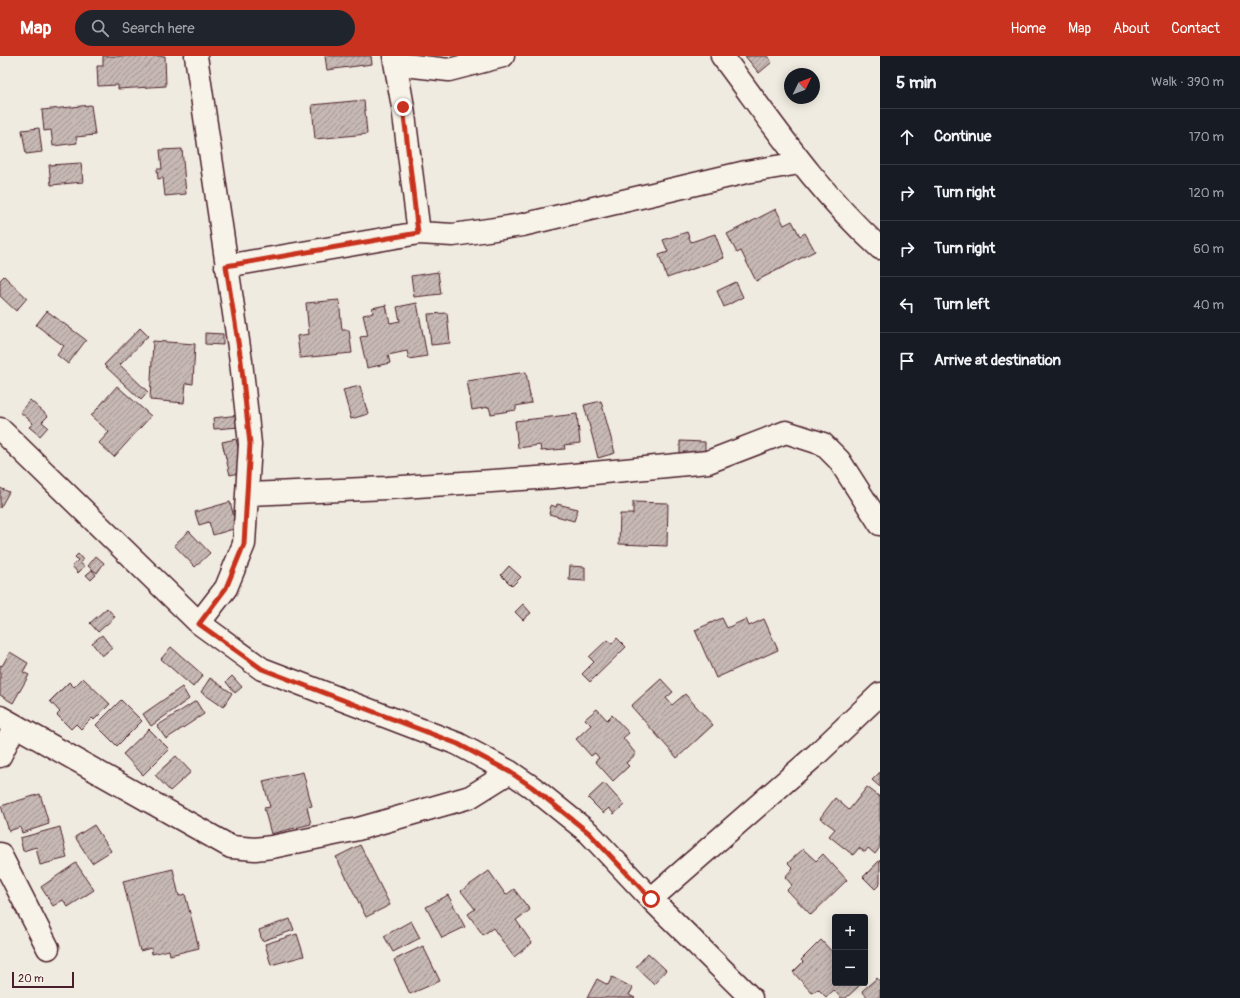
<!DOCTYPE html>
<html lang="en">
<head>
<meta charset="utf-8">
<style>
  body { margin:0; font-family:Pangolin,sans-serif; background:#20242c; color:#f1f3f6 }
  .controls { position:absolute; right:12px; bottom:12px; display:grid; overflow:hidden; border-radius:4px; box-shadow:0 2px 10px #0003 }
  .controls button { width:36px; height:36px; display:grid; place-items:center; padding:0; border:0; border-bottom:1px solid #363941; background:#171b24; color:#f1f3f6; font:20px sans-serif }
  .compass { position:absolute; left:784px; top:12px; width:36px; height:36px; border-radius:50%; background:#171b24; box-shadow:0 2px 10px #0003; rotate:47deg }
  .scale { position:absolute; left:12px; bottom:10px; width:62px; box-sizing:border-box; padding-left:4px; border:2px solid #4a1f2b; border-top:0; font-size:11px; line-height:14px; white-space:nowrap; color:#4a1f2b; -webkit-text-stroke:3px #f7f3e8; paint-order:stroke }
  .stop { position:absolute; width:12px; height:12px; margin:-9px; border:3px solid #c8321e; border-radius:50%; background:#fff }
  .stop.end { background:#c8321e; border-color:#fff; box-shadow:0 1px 4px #0008 }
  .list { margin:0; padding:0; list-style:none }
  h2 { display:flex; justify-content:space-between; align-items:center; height:52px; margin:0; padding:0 16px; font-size:17px }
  h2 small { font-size:13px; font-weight:400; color:#9ea1a6 }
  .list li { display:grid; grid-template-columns:26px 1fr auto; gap:12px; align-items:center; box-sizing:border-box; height:56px; padding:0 16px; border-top:1px solid #363941 }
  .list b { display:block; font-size:15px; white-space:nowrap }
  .list em { font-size:13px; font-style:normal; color:#9ea1a6 }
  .icon { flex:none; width:22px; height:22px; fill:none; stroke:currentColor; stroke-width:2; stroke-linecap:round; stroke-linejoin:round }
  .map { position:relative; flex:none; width:880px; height:942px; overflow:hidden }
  header { display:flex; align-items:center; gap:24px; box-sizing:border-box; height:56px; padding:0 20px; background:#c8321e; color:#fff }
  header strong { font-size:19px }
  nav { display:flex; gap:22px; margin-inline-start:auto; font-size:14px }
  .search { width:280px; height:36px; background:#20242c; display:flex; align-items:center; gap:10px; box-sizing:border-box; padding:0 14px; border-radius:22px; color:#9ea1a6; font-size:15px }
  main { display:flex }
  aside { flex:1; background:#171b24 }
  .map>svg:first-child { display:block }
  .building { fill:url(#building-hatch); stroke:#4a1f2b }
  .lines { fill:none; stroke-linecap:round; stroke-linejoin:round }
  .minor-casing { stroke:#4a1f2b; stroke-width:25 }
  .minor { stroke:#f7f3e8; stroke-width:22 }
  .route { stroke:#c8321e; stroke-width:5 }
</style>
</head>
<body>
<header>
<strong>Map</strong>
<div class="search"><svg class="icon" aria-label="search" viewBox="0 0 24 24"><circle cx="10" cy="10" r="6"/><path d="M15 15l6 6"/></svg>Search here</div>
<nav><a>Home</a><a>Map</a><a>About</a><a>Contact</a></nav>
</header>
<main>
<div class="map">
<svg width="880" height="942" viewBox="0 0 880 942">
  <defs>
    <pattern id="building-hatch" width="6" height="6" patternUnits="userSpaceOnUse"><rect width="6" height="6" fill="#c6b8b3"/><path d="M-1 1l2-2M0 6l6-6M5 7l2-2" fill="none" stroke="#a39592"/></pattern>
  </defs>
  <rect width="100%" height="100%" fill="#f0ebe0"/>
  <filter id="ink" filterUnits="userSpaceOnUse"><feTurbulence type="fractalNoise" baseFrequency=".025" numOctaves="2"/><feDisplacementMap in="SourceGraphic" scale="8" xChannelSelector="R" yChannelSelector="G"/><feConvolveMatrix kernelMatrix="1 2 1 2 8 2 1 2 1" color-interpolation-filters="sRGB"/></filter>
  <g filter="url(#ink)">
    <path class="building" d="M103,0H165L166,30L118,33V29L98,30L97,10H103Z
      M325,0H371L372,8L327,14Z
      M745,0H767L772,6L759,17Z
      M364,44L367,78L315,83L312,49Z
      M91,49L95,79L76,81L77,87L53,90L51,74L44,75L42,54Z
      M39,72L42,96L26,98L22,74Z
      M182,93L186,138L165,140L163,122L158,123L157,113H162L160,94Z
      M81,107L83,126L51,129L49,109Z
      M776,153L784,169L792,165L800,180L805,177L815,195L756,225L741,195L737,197L727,178Z
      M687,176L691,186L715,178L724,202L667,222L659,199L668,196L663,184Z
      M438,216L441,238L414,241L411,220Z
      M4,220L27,242L16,255L0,240V224Z
      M736,226L743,241L724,251L717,235Z
      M339,244L342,274H349L352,297L300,302L297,280L309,278L306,247Z
      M417,247L427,300L409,303L407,295L388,299L390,307L367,312L360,281L368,280L363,259L373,257L372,252L386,249L390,267L400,265L397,251Z
      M47,255L86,284L68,308L57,299L64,290L36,269Z
      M447,257L450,287L431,289L428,258Z
      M140,272L148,280L120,309L148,336L141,344L104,309Z
      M205,277L223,278V289L205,288Z
      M153,285L195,288L193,328L186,327L184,347L150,344Z
      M526,316L531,347L516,350V354L491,358L489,351L472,354L467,325Z
      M117,330L151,360L114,401L99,387L109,376L91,360Z
      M360,330L368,358L351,363L343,334Z
      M30,344L48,360L42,366L48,371L40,380L29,371L33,367L20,356Z
      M601,345L615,397L598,402L584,349Z
      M577,358L580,387L564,389L565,393L541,395L540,389L518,392L515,365Z
      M239,359L240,371L214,373L213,362Z
      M236,383L244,416L230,419L222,386Z
      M680,385L705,386V402L680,401Z
      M0,432L9,436L0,452Z
      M230,446L237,472L213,479L209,466L199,469L195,456Z
      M633,446L668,447L667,490L619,488L620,458H633Z
      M557,448L578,453L574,465L549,458L551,449L556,451Z
      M189,475L210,497L195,511L174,489Z
      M78,498L83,504L80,506L84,511L78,517L72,510L78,504L75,501Z
      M96,500L104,507L97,517L88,510Z
      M509,510L521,521L512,530L501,519Z
      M570,510L585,511V525L569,524Z
      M92,514L96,519L91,524L86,519Z
      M523,548L531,557L523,564L515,556Z
      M107,552L115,561L98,576L90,567Z
      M722,562L727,572L746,563L749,570L764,563L778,594L716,622L695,574Z
      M102,579L112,592L102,600L92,587Z
      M617,582L626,591L590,626L582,618L594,606L589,601L607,584L612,588Z
      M171,591L203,619L193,631L161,603Z
      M10,596L28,607L23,616L29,619L13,647L0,639V609L2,610Z
      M232,620L242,631L235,637L226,626Z
      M83,622L110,648L94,664L92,662L81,673L76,668L71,673L57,659L60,656L50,645L69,626L74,631Z
      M210,622L232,637L223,651L201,636Z
      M661,623L673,636L666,642L672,649L685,638L713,669L677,702L631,650Z
      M182,631L189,643L151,670L143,658Z
      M121,644L142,665L117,690L96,669Z
      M196,645L204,658L166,683L157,670Z
      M597,653L607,664L612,659L629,677L623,682L636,698L626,707L629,710L613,725L595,705L599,702L595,697L591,700L576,683L591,669L585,663Z
      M149,673L169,693L143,719L123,698Z
      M176,700L191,716L170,735L155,719Z
      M303,716L312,750L307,751L311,768L271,778L264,752L270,751L263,725Z
      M880,716V731L872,724Z
      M604,727L624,749L614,758L609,752L603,757L588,742Z
      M867,731L880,741V791L875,798L868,792L865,796L859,792L853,799L829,780L835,773L820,762L835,742L849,754Z
      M40,738L49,768L22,777L20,771L9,775L1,750Z
      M94,769L111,795L92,807L75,781Z
      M60,771L67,802L40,809L36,791L23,795L20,782Z
      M360,789L390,849L366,861L336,801Z
      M803,793L816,805L823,798L847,824L811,859L787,834L792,829L785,821L793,812L788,807Z
      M880,804V828L875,833L863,821Z
      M76,807L94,834L68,851L63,844L53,850L41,831Z
      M173,813L179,840L185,838L199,892L170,899L169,894L152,898L151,892L140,895L123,825Z
      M489,815L506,839L514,833L530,854L516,864L532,887L514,901L493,872L483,879L468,858L475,853L461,835Z
      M448,839L465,871L442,882L426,851Z
      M290,863L294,874L262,885L259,874Z
      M411,865L420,882L393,896L384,880Z
      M297,878L304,900L271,909L265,888Z
      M821,884L835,899V927L861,928L846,942H841L834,934L826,941L818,933L812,937L793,916L803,906L801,904Z
      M423,890L440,925L410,938L394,904Z
      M648,897L666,914L654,928L636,911Z
      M612,921L633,932L629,939L635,942H587L597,923L608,929Z
      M877,922L880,926V942H868L862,935Z"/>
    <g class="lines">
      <defs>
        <path id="minor" d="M196,0L241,305L250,388L244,488L226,532L199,567
          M394,0L403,51L419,177
          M722,0C773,68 816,134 880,192
          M396,8L449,14L503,0
          M226,210L419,177L453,179L522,169L746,116L800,107
          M0,373L199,567L262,613L458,688L510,716L532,731L589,777L651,843L751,942
          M247,438L387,432L552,421L708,406L786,376L823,388L839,404L880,468
          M0,661L231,791L255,793L272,791L358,773L470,741L510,716
          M0,700L15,670
          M0,798L48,892
          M651,843L817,698L880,638"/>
      </defs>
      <use href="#minor" class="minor-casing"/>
      <use href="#minor" class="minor"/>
    </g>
  </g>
  <g class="lines" filter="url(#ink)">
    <path class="route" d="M403,51L418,177L226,210L241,305L250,388L244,488L226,532L199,568L262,613L458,688L510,716L532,731L589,777L651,843"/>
  </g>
</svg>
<div class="controls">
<button>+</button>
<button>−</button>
</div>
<svg class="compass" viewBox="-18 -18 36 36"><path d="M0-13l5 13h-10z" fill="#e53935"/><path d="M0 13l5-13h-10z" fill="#9ea1a6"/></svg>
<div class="scale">20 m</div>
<div class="stop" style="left:651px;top:843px"></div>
<div class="stop end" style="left:403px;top:51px"></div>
</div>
<aside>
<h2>5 min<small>Walk · 390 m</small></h2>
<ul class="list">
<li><svg class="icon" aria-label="ahead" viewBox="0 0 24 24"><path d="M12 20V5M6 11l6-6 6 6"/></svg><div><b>Continue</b></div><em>170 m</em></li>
<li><svg class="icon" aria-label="right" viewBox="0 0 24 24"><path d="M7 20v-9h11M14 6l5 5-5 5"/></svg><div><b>Turn right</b></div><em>120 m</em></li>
<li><svg class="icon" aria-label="right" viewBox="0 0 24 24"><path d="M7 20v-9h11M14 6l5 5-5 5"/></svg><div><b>Turn right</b></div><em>60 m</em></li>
<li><svg class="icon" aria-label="left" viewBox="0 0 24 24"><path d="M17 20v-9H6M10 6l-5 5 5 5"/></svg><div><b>Turn left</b></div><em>40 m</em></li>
<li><svg class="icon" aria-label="arrive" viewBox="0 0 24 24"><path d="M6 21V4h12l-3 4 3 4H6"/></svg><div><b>Arrive at destination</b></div></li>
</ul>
</aside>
</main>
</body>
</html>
